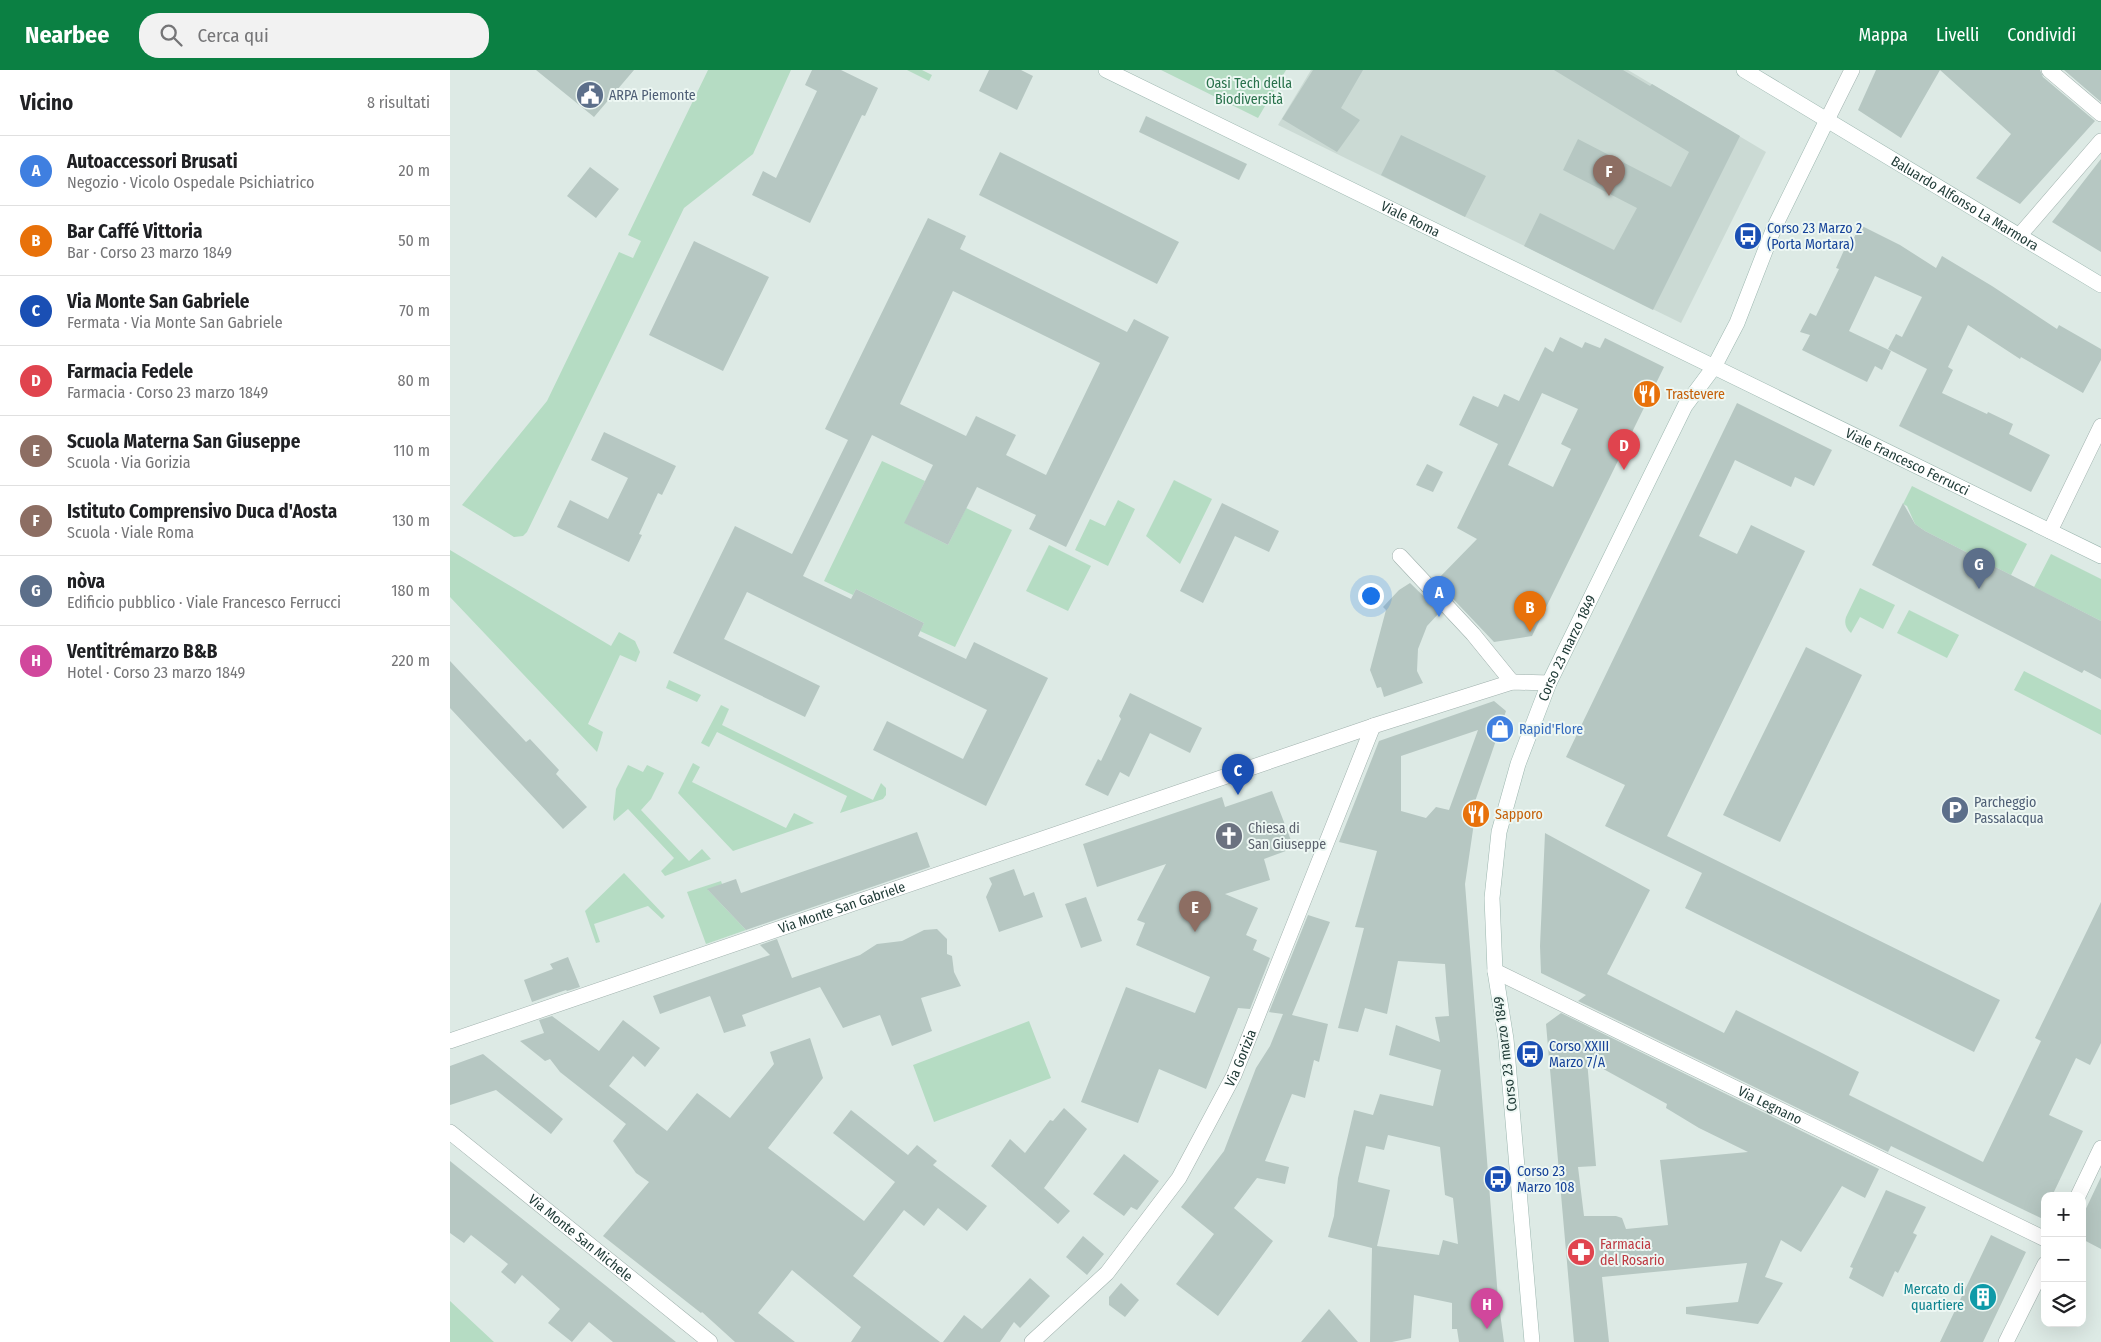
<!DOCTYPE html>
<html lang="it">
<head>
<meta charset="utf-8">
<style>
  body { margin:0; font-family:"Fira Sans Condensed",sans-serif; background:#f2f2f2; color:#202124 }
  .controls { position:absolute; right:15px; bottom:15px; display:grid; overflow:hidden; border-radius:10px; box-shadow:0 5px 20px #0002 }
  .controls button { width:45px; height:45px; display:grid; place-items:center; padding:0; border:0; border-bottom:1px solid #e0e0e0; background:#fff; color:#202124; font:25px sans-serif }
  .you { position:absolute; left:920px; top:525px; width:18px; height:18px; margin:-12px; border:4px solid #fff; border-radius:50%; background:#1a73e8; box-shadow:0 0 0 8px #1a73e833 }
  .badge { display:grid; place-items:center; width:32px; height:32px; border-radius:50%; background:#0b8043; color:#fff; font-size:16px; font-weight:700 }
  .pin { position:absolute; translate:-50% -41px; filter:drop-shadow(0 1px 2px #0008) }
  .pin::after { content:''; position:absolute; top:26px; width:18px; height:15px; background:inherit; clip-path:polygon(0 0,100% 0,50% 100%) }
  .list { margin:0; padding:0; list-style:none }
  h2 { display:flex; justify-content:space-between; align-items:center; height:65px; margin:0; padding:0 20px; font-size:21px }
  h2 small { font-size:16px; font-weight:400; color:#757577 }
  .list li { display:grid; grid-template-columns:32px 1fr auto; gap:15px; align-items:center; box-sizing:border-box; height:70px; padding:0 20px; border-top:1px solid #e0e0e0 }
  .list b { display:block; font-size:19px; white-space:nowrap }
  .list p { margin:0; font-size:16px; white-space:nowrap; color:#757577 }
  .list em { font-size:16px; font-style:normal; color:#757577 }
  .icon { flex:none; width:28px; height:28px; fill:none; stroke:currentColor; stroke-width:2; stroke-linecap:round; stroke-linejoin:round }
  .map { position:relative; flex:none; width:1651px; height:1272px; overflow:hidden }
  header { display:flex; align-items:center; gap:30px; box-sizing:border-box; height:70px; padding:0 25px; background:#0b8043; color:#fff }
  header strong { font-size:24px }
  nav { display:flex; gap:28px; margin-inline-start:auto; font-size:18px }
  .search { width:350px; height:45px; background:#f2f2f2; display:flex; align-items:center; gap:12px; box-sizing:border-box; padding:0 18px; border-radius:20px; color:#757577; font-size:19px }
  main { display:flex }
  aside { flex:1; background:#fff }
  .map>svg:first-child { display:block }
  .built { fill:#cbdad4 }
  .green { fill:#b5dcc3 }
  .building { fill:#b6c7c2; fill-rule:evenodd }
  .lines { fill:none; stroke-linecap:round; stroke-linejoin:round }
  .street-casing { stroke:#a0b1ad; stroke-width:16 }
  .secondary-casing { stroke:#9cb6af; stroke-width:16 }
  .street { stroke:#fff; stroke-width:15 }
  .secondary { stroke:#fff; stroke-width:15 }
  .labels { text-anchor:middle; stroke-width:4; stroke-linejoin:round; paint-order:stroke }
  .park-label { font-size:14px; fill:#28714b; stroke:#edf7f3 }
  .service-label { font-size:14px; fill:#4e5e75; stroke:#edf7f3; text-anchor:start }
  .street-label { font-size:14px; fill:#1e3935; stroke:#edf7f3 }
  .transit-label { font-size:14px; fill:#164399; stroke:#edf7f3; text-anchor:start }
  .food-label { font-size:14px; fill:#c56008; stroke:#edf7f3; text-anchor:start }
  .shop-label { font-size:14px; fill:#366cbe; stroke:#edf7f3; text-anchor:start }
  .worship-label { font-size:14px; fill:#5b616d; stroke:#edf7f3; text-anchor:start }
  .health-label { font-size:14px; fill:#be3a42; stroke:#edf7f3; text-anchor:start }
  .culture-label { font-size:14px; fill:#0d838f; stroke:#edf7f3; text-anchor:end }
</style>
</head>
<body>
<header>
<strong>Nearbee</strong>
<div class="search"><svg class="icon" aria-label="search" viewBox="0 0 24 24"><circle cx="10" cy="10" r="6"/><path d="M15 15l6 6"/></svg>Cerca qui</div>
<nav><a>Mappa</a><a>Livelli</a><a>Condividi</a></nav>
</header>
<main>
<aside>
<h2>Vicino<small>8 risultati</small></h2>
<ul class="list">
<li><span class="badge" style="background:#3f7fe0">A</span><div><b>Autoaccessori Brusati</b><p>Negozio · Vicolo Ospedale Psichiatrico</p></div><em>20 m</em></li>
<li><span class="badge" style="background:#e8710a">B</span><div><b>Bar Caffé Vittoria</b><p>Bar · Corso 23 marzo 1849</p></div><em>50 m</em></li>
<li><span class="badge" style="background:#1a4fb4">C</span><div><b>Via Monte San Gabriele</b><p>Fermata · Via Monte San Gabriele</p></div><em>70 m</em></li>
<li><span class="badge" style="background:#e0444e">D</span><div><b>Farmacia Fedele</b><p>Farmacia · Corso 23 marzo 1849</p></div><em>80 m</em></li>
<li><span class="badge" style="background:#8d6e63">E</span><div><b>Scuola Materna San Giuseppe</b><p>Scuola · Via Gorizia</p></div><em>110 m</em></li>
<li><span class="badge" style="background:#8d6e63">F</span><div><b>Istituto Comprensivo Duca d'Aosta</b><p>Scuola · Viale Roma</p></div><em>130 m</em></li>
<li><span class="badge" style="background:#5c6f8a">G</span><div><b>nòva</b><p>Edificio pubblico · Viale Francesco Ferrucci</p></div><em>180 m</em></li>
<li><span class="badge" style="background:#d1479c">H</span><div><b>Ventitrémarzo B&amp;B</b><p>Hotel · Corso 23 marzo 1849</p></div><em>220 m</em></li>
</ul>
</aside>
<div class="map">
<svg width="1651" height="1272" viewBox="0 0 1651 1272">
  <rect width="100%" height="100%" fill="#ddeae5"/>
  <path class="built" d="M861,0H1178L1316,82L1231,253L828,55Z"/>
  <path class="green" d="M258,0H341L303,84L234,138L77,462L73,466L64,467L12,435L97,331L169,182L183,188L191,171L178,165Z
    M457,0H472L482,5L479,11Z
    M711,0H836L808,48Z
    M432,391L475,411L455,453L498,475L516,438L562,460L505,577L470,561L474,553L406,519L403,525L374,511Z
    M724,410L762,429L730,494L696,466Z
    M1462,416L1577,474L1561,505L1475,461L1465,454L1457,436L1453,434Z
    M668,430L685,439L658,496L625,480L640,449L655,456Z
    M599,475L641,496L618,541L576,521Z
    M0,480L161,576L169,562L185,571L190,582L186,592L170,585L138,654L153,662L147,682L0,527Z
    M1601,484L1651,509V551L1584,517Z
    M1410,518L1445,535L1433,559L1410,547L1401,563C1396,558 1394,554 1396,547Z
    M1459,540L1509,565L1497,588L1447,563Z
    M1574,601L1651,640V665L1564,620Z
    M219,610L251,625L247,632L216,618Z
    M271,635L279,639L272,655L423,730L431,713L436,718V725L433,729L390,743L397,726L267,662L259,677L251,673Z
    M243,693L250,697L242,712L336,758L344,743L364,753L283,781L228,723Z
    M178,695L193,702L197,695L214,703L201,729L191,740L239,791L252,779L261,789L215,806L211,801L224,788L178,739L164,751L163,748L166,719Z
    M174,803L215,846L212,849L198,836L144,854L150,872L146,873L135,841Z
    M271,811L272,814L258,820L296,860L256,874L237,822Z
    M579,951L601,1008L484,1052L463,995Z
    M0,1231L44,1272H0Z"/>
  <path class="building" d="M86,0H184L144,47Z
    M362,0H391L428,18L415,46L412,45L360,153L302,125L313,101L326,108L367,21L355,15Z
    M539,0H571L583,6L567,40L529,21Z
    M863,0H913L891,38L910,50L887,82L832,49Z
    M1104,0H1173L1200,16L1202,14L1290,66L1203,240L1074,176L1090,143L1164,180L1187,138L1113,100L1128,69L1221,117L1239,82Z
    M1426,0H1590L1593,7L1645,51L1570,134L1526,108L1561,64L1490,0L1451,68L1408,40Z
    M1614,0H1651V32Z
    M696,46L797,94L789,110L689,62Z
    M951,65L1036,106L1015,147L931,105Z
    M550,82L729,172L707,214L529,125Z
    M1651,89V182L1602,152Z
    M140,97L169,119L146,148L117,126Z
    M478,148L516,166L510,179L677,262L684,249L719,267L616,477L579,459L586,445L527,417L498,475L454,453L483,395L422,365L353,506L401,529L406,519L474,553L468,566L516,589L524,572L598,608L536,736L423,680L437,651L513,689L537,640L297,522L274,569L370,616L355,647L223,583L285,456L342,484L398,370L375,359ZM503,221L650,293L596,405L556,385L566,365L526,346L516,366L450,334Z
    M1410,155L1450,175L1486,198L1492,186L1542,216L1607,259L1609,255L1651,279V290L1633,323L1571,287L1570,289L1518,255L1498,297L1503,300L1492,323L1537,344L1538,342L1563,354L1559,364L1600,385L1581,422L1449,356L1477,299L1438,279L1446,264L1452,267L1472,227L1425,206L1399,261L1441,281L1432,300L1425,296L1417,312L1352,280L1360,265L1350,262L1360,243L1366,246L1389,199L1386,198L1400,167L1403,170Z
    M244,171L319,207L273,301L199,265Z
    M1110,267L1132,278L1135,272L1150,278L1155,268L1214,297L1082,566L1044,572L986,511L1027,469L1007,458L1048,374L1009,355L1023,326L1048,337L1054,324L1069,331L1095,277L1103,282ZM1092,323L1128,339L1111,374L1121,379L1103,417L1058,395Z
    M1287,333L1382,380L1364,416L1345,407L1341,417L1285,390L1249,466L1287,484L1301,455L1355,481L1217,766L1550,930L1524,982L1235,838L1252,803L1155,756L1175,715L1116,687Z
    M154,362L226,396L212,425L208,423L189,464L192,465L179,492L107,457L120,430L158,449L178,408L141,390Z
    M977,394L993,402L983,422L966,415Z
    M772,433L829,461L819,482L785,466L753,533L730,521Z
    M1453,433L1465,454L1475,461L1651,551V609L1634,600L1632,603L1422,495Z
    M960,513L990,542L977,556L968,579L967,601L973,613L934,627L931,617L927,618L920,600L936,540L933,537L949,520Z
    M1356,577L1412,605L1330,772L1273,745Z
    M0,591L76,672L80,669L109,700L106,704L137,737L113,759L0,638Z
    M680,623L752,658L740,683L700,663L679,707L670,702L658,726L635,715L648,689L651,691L671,649L669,646Z
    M1044,631L1056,641L1018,752L1024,753L1015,814L1048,1228L1054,1272H1009L1007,1259H1002V1233L964,1225L961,1268L942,1272H920L922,1178L878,1167L884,1146L888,1108L904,1040L923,1045L930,1024L983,1036L991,1000L939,985L946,955L990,972L985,947L999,946L995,894L948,891L937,944L915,938L908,962L888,958L914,858L905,857L927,781L889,772L929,671ZM1028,660L999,740L986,737L976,748L951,741V686ZM938,1065L990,1077L995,1125L1003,1128L1008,1174L993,1170L989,1185L927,1176L940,1120L908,1112L916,1076L934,1080Z
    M822,721L844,778L814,789L820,810L775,824L808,838L796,865L807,870L803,880L820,888L800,939L788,938L756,1019L709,999L688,1053L631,1032L676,917L745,943L760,907L686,875L695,853L687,850L716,794L647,817L633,774L772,727L775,737Z
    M467,762L480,797L296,860L257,819L286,809L291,823Z
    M1095,763L1200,820L1157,904L1274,963L1286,940L1368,981L1409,1002L1399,1025L1533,1092L1591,971L1585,968L1651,832V973L1640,995L1626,988L1599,1045L1633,1061L1602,1126H1595V1150L1441,1076L1438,1082L1128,931L1136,925L1091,903L1090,876Z
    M564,799L574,826L584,822L593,847L549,862L536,827L542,814L539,808Z
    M636,827L652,871L631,878L615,834Z
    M858,845L880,852L842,945L878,954L869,992L864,990L855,1028L842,1024L815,1091L839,1097L835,1114L807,1108L784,1138L823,1171L768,1246L726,1214L764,1164L731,1137L774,1081L806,998L820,976L833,944L819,942Z
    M487,859L497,869V884L502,886L504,902L511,916L471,928L482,961L442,976L430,945L393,958L370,917L292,945L296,956L274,963L260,926L210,944L203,926L320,885L310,875L327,869L342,908L410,885L427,874L452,871L474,860Z
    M118,887L130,917L117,921L116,920L82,932L74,910L103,899L100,894Z
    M1111,943L1429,1099L1415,1128L1392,1116L1351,1182L1331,1170L1315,1207L1333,1213L1308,1254L1236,1244V1237L1288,1232L1297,1193L1152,1207L1159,1272H1124L1096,954ZM1137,990L1217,1034L1216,1038L1249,1058L1298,1082L1210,1090L1218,1155L1176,1159L1172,1148L1166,1146H1134L1128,1097L1146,1096Z
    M102,946L149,981L173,950L210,978L195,997L183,986L159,1016L217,1061L247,1023L280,1048L324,994L320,982L360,968L373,1008L318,1078L414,1151L445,1112L383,1063L401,1040L458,1085L467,1075L487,1091L483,1095L537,1136L517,1161L488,1138L474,1156L454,1140L403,1206L490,1272H401L411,1257L342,1200L308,1243L345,1272H285L252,1242L251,1243L153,1166L199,1112L186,1103L163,1071L176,1054L110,1002L100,989L95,991L70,971L94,963L89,950Z
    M33,984L113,1049L101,1064L46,1020L0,1035V996Z
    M614,1038L637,1059L594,1118L620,1141L608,1154L541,1096L560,1069L575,1083L600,1050L603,1051Z
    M674,1084L709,1111L687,1140L681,1137L674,1146L643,1124Z
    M0,1091L150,1211L226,1272H163L139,1252L122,1272L98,1253L110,1239L72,1205L65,1214L51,1202L58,1194L21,1165L14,1173L0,1163Z
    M1651,1107V1179L1632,1169V1147Z
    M1436,1120L1476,1137L1463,1163L1467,1165L1448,1203L1445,1201L1433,1227L1399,1208L1403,1198L1400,1197Z
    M1541,1165L1576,1182L1533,1272H1490Z
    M633,1166L654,1184L637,1205L616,1187Z
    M580,1208L600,1226L570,1258L564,1252L550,1272H493L514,1245L532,1259Z
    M671,1213L689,1230L675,1247L659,1235V1227Z
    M879,1239L908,1272H851Z"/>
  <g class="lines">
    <defs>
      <g id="street">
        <path d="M1599,0L1651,44"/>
        <path d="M1377,50L1402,0"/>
        <path d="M1569,166L1651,71"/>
        <path d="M1600,461L1651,356"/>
        <path d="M950,486L1023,564L1062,612"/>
        <path id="s1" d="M1045,901L1595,1169"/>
        <path id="s2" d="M0,971L923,656L1062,612L1099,613"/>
        <path id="s3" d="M0,1062L260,1272"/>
        <path d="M1628,1126L1651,1078"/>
        <path id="s4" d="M582,1272L657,1203L729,1108L784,1005L923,656"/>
        <path d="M1556,1272L1595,1194"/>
      </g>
      <g id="secondary">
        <path id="s5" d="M656,0L1651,486"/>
        <path id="s6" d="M1294,0L1651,215"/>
        <path id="s7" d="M1082,1272L1056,969L1045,901L1042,828L1049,762L1068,694L1099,613L1235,336L1264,297L1287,253L1324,158L1377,50"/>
      </g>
    </defs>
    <use href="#street" class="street-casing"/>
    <use href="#secondary" class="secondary-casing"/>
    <use href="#street" class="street"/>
    <use href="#secondary" class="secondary"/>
  </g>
  <defs>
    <symbol id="civic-disc" viewBox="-11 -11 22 22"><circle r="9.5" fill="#5c6f8a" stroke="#edf7f3"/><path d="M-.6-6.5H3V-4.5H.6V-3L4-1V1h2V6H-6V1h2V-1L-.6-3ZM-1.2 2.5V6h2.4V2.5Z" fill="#fff"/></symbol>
    <symbol id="bus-disc" viewBox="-11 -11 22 22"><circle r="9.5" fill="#1a4fb4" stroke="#edf7f3"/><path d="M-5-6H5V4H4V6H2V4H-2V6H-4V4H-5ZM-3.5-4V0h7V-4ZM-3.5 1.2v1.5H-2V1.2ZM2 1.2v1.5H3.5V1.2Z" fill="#fff"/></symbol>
    <symbol id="restaurant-disc" viewBox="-11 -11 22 22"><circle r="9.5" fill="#e8710a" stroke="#edf7f3"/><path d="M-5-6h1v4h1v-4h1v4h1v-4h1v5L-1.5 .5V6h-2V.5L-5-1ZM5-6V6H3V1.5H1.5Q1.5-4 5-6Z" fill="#fff"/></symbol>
    <symbol id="shop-disc" viewBox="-11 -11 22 22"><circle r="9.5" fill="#3f7fe0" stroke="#edf7f3"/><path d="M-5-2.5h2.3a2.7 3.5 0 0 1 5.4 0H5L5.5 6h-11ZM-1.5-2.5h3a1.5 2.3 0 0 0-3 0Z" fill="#fff"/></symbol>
    <symbol id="parking-disc" viewBox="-11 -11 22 22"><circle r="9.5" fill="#5c6f8a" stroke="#edf7f3"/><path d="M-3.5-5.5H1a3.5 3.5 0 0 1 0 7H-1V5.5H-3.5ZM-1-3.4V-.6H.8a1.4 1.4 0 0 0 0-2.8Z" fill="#fff"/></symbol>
    <symbol id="church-disc" viewBox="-11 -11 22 22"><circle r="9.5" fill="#6b7280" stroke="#edf7f3"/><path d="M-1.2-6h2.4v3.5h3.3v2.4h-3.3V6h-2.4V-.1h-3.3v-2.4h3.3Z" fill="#fff"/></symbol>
    <symbol id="pharmacy-disc" viewBox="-11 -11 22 22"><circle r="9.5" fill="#e0444e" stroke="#edf7f3"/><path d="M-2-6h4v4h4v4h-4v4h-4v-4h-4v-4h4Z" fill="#fff"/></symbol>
    <symbol id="building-disc" viewBox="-11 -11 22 22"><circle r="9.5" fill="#0f9aa8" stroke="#edf7f3"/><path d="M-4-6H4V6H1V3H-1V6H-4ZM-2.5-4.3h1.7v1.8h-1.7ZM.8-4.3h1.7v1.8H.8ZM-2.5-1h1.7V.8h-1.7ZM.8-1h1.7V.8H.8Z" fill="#fff"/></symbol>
  </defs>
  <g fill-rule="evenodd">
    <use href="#civic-disc" x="124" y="9" width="32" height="32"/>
    <use href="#bus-disc" x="1282" y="150" width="32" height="32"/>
    <use href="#restaurant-disc" x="1181" y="308" width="32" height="32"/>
    <use href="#shop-disc" x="1034" y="643" width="32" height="32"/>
    <use href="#parking-disc" x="1489" y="724" width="32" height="32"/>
    <use href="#restaurant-disc" x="1010" y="728" width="32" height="32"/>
    <use href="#church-disc" x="763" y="750" width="32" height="32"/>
    <use href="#bus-disc" x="1064" y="968" width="32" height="32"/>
    <use href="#bus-disc" x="1032" y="1093" width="32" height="32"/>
    <use href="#pharmacy-disc" x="1115" y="1166" width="32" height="32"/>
    <use href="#building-disc" x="1517" y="1211" width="32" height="32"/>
  </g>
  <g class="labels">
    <g class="park-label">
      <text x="799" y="18">Oasi Tech della<tspan x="799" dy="16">Biodiversità</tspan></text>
    </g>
    <g class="service-label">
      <text x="159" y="30">ARPA Piemonte</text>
      <text x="1524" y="737">Parcheggio<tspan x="1524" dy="16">Passalacqua</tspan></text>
    </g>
    <g class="street-label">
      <text dy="5" stroke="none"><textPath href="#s6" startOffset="258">Baluardo Alfonso La Marmora</textPath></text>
      <text dy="5" stroke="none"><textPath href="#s5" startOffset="339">Viale Roma</textPath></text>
      <text dy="5" stroke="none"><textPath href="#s5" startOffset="892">Viale Francesco Ferrucci</textPath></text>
      <text dy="5" stroke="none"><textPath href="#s7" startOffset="709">Corso 23 marzo 1849</textPath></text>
      <text dy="5" stroke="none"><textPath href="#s2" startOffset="414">Via Monte San Gabriele</textPath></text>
      <text transform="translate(1055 984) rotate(-97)" y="5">Corso 23 marzo 1849</text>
      <text dy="5" stroke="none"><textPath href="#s4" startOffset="356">Via Gorizia</textPath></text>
      <text dy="5" stroke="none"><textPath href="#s1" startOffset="306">Via Legnano</textPath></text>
      <text dy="5" stroke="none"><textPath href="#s3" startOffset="168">Via Monte San Michele</textPath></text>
    </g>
    <g class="transit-label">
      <text x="1317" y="163">Corso 23 Marzo 2<tspan x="1317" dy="16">(Porta Mortara)</tspan></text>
      <text x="1099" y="981">Corso XXIII<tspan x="1099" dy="16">Marzo 7/A</tspan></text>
      <text x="1067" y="1106">Corso 23<tspan x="1067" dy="16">Marzo 108</tspan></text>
    </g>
    <g class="food-label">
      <text x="1216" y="329">Trastevere</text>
      <text x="1045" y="749">Sapporo</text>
    </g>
    <g class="shop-label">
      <text x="1069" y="664">Rapid'Flore</text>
    </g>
    <g class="worship-label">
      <text x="798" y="763">Chiesa di<tspan x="798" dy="16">San Giuseppe</tspan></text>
    </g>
    <g class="health-label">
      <text x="1150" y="1179">Farmacia<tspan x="1150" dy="16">del Rosario</tspan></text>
    </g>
    <g class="culture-label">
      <text x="1514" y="1224">Mercato di<tspan x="1514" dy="16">quartiere</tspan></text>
    </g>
  </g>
</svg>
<div class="controls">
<button>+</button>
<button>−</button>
<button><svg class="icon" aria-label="layers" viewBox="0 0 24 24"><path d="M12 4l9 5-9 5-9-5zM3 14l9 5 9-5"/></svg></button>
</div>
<div class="you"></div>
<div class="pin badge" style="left:989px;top:547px;background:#3f7fe0">A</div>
<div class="pin badge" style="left:1080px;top:562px;background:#e8710a">B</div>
<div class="pin badge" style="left:788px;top:725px;background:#1a4fb4">C</div>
<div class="pin badge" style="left:1174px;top:400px;background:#e0444e">D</div>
<div class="pin badge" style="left:745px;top:862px;background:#8d6e63">E</div>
<div class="pin badge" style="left:1159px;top:126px;background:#8d6e63">F</div>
<div class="pin badge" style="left:1529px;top:519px;background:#5c6f8a">G</div>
<div class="pin badge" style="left:1037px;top:1259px;background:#d1479c">H</div>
</div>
</main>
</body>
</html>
